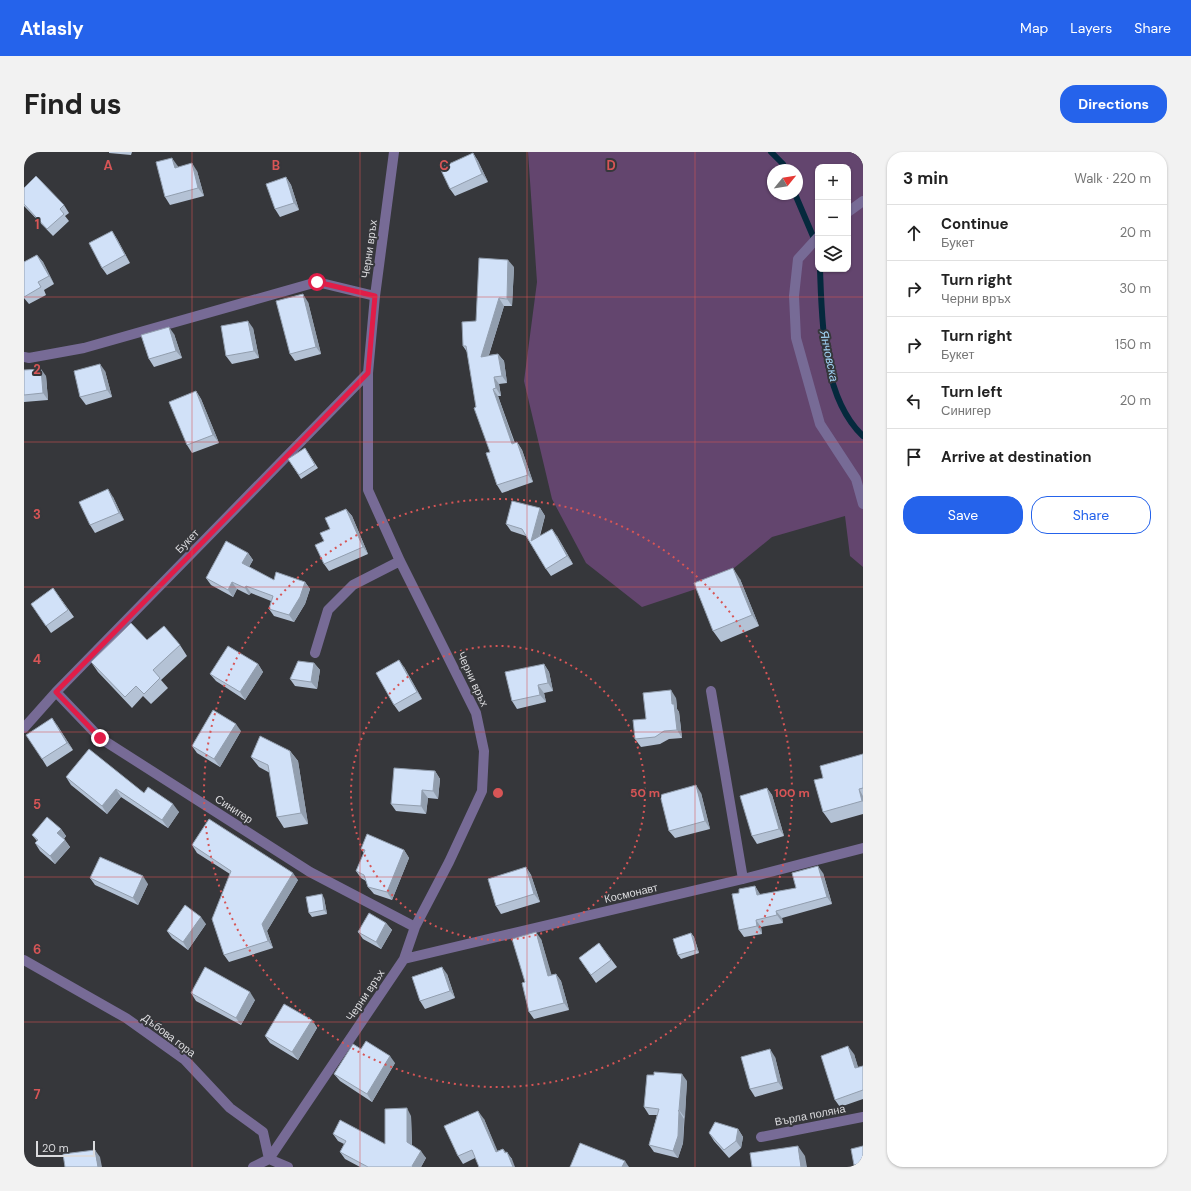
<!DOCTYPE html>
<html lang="en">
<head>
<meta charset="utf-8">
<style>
  body { margin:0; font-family:"DM Sans",sans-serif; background:#f2f2f2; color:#222 }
  .controls { position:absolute; right:12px; top:12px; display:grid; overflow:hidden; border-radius:8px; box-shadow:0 1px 3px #0004 }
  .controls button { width:36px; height:36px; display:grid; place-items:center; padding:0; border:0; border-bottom:1px solid #e0e0e0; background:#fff; color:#222; font:20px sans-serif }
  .compass { position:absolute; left:743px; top:12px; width:36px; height:36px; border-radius:50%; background:#fff; box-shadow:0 1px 3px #0004; rotate:60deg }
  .scale { position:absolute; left:12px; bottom:10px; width:59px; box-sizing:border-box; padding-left:4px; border:2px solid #dbdbde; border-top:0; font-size:11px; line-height:14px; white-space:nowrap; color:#dbdbde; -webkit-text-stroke:3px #36373b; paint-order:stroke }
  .stop { position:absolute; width:12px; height:12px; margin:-9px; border:3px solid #e11d48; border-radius:50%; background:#fff }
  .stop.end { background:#e11d48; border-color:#fff; box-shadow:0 1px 4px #0008 }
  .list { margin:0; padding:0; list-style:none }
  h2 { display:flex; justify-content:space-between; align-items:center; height:52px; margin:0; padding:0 16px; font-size:17px }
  h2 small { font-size:13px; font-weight:400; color:#767676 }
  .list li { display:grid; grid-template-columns:26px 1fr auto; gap:12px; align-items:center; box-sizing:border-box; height:56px; padding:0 16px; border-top:1px solid #e0e0e0 }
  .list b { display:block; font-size:15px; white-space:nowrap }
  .list p { margin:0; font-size:13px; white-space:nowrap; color:#767676 }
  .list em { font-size:13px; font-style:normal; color:#767676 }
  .actions { display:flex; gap:8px; padding:12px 16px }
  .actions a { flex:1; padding:9px 0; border:1px solid #2563eb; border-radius:16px; text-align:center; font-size:14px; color:#2563eb }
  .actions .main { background:#2563eb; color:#fff }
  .icon { flex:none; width:22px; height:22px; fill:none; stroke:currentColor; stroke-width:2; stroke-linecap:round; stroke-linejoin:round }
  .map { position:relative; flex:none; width:839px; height:1015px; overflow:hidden; border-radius:16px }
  header { display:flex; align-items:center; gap:24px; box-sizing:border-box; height:56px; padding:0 20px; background:#2563eb; color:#fff }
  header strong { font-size:19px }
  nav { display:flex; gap:22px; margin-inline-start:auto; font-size:14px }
  .intro { display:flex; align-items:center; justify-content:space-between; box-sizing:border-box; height:96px; padding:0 24px }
  h1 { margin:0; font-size:28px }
  .button { padding:10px 18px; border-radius:16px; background:#2563eb; color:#fff; font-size:14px; font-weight:700 }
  main { display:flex; gap:24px; padding:0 24px }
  aside { flex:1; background:#fff; border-radius:16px; box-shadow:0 1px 3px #0004 }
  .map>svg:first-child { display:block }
  .green { fill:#63456e; fill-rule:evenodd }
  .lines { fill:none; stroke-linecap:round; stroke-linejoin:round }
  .stream { stroke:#05293d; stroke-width:6 }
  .minor { stroke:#776b96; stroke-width:10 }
  .wall { fill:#b4c2d5 }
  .shaded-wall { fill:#929eae }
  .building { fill:#d1e1f8; stroke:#929eae }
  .route { stroke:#e11d48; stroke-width:5 }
  .grid { fill:none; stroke:#d75556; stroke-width:1; stroke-opacity:0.55 }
  .ring { fill:none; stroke:#d75556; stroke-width:2; stroke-dasharray:2 4 }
  .labels { text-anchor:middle; stroke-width:4; stroke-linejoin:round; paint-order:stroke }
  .street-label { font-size:11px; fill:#dbdbde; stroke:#36373b }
  .water-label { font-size:12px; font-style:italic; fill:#a1d5f7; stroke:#36373b }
  .grid-label { font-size:13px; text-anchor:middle; font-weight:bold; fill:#d75556; stroke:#36373b; stroke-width:4; stroke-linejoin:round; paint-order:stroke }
  .centre { fill:#d75556; stroke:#36373b; stroke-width:2 }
  .ring-label { font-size:12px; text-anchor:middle; font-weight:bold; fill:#d75556; stroke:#36373b; stroke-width:4; stroke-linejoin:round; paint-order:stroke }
</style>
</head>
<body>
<header>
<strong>Atlasly</strong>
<nav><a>Map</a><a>Layers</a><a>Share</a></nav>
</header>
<div class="intro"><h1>Find us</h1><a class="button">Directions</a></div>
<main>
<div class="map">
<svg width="839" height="1015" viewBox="0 0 839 1015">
  <rect width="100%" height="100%" fill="#36373b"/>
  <path class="green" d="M504,0H839V415L826,404L821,364L748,385L693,430L618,455L562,411L528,347L500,229L513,130ZM794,15H824V117H794ZM749,18H773V42H749Z"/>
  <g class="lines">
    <path class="stream" d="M747,0L759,12L761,18
      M771,42L794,96
      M796,117C798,170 798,245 839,284"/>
    <path class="minor" d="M824,60L839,49
      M794,85L774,107L770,144L772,186L796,272L832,327L839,352
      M0,205L5,206L60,196L293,130L351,144
      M291,501L304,458L329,433L376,409
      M687,539L719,727
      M32,540L76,586L286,720L391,775
      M0,576L32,540L344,221
      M380,807L719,727L839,696
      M0,808L102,866L161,908L206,956L239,980L245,1007L264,1015
      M737,985L839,965
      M229,1015L245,1007L380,807L391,775L425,710L458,639L460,599L452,561L376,409L344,338V221L351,144L370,0"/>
  </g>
  <path class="wall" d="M85,0H108L107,3L85,1Z
    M449,1L454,9L464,30L431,44L426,37Z
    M153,13L154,15L173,19L180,44L146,53L141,45Z
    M262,25L267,33L275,58L256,65L251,57Z
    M0,36L40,53L45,61L41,64L45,69L29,84L0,54Z
    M88,79L93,87L106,111L83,123L78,116Z
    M13,103L19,110L30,132L20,138L22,143L5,152L0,146V110Z
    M490,115L488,154H480L465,203L474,202L480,209L483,231L475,232L477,244H474L491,291L493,290L498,298L509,330L478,341L473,333L466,300L452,255L443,200L439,194L452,169Z
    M284,150L297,202L271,209L266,202Z
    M229,176L235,206L208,212L202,204Z
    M150,182L158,206L130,215L125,207Z
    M0,218L22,224L24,248L0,250Z
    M81,219L88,245L62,253L56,245Z
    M172,239L177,247L195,291L168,301L163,293Z
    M281,296L294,316L277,327L264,307Z
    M89,345L100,368L71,381L66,373Z
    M516,356L521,364L516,384H533L549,412L527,424L522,417L502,384L487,379L482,372Z
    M322,357L328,364L344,402L305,419L300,412V389L306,377Z
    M224,401L229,408L225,415L250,428L281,430L286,437L281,452L270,470L250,464L245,457L247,449L227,441L225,443L213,437L209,445L187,433L182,426Z
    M716,427L735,474L697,490L689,479Z
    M29,436L50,465L27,481L7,452Z
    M123,488L156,493L163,504L137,528L144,536L127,552L119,544L108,556L74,520L67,510Z
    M290,511L296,518L293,537L271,534L266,527Z
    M234,512L239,520L221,548L192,529L186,522Z
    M520,512L525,520L529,539L520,541L522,550L493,557L488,549Z
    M380,515L398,547L375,560L370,553Z
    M652,546L653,557L655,560L658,586L645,587L636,592L617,595L611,587L622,567Z
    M33,573L49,598L23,615L18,607Z
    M217,579L196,615L173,601L168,594Z
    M266,599L274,609L284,672L260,676L253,665L246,621L235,615L227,605Z
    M839,602V662L807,671L799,660V626Z
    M411,619L416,627L414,647L404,646L402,662L372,659L367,652Z
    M42,625L120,641L155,660L144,676L97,645L83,662L47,633Z
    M743,636L748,643L760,684L733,692L728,684Z
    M677,641L686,677L651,686L645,679Z
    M37,677L42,684L40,687L46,695L31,712L16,699L11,691L13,689L8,683Z
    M168,693L274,728L243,779L249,796L205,810L200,803L206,722L173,701Z
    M337,697L380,698L385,706L368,748L350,742L344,735L342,729L337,726L332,719L340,701Z
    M502,715L507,723L516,750L477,762L472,754Z
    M799,721L808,752L758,766L759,771L737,775L738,782L720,785L715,778V741L731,734L736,743L772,736Z
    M66,726L124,732L114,753L71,733Z
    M300,746L303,762L288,765L285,761Z
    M362,771L368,778L357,797L339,787L334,780Z
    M182,772L164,798L148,786L143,779Z
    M667,781L670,785L675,801L657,807L654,803Z
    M517,787L527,823L532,822L537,829L545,858L510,867L505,860L501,830Z
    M575,791L593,815L572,831L555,806Z
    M423,822L431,846L401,857L396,849Z
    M167,841L231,848L217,873L172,849Z
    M288,868L293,876L274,908L246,891L241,884Z
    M830,902L834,916L839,914V947L816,955L811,948Z
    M751,905L759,937L731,945L726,937Z
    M371,911L348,950L316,929L310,922Z
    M663,929L659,991L654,1006L630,1000L625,993L633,963H625L620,955Z
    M387,964L388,993L402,1006L397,1015H336L321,1007L316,1000L320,992L314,989L309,982L361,992Z
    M460,967L473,999L479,997L488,1007L451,1006L439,1012L434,1004Z
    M714,977L719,985L717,996L705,1006L690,989L685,981Z
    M839,994V1015H832L830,1013Z"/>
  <path class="shaded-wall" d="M449,1L454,9L464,30L458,22Z
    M148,6L153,13L156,23L151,16Z
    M168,11L173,19L180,44L174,36Z
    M262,25L267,33L275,58L270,51Z
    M88,79L93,87L106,111L101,103Z
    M13,103L19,110L30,132L25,124Z
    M484,108L490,115L488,154L483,147Z
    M279,142L284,150L297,202L292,195Z
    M475,146L480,154L462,212L457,205Z
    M224,169L229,176L235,206L230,199Z
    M145,175L150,182L158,206L152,199Z
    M474,202L480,209L483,231L478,224Z
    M76,212L81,219L88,245L83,238Z
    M17,217L22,224L24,248L19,241Z
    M470,225L475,232L477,244L472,236Z
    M469,237L474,244L493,299L488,292Z
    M172,239L177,247L195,291L189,283Z
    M493,290L498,298L509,330L504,323Z
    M84,337L89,345L100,368L95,361Z
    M516,356L521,364L512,396L507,389Z
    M322,357L328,364L344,402L339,395Z
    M528,377L533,384L549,412L543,404Z
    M224,401L229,408L223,418L218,411Z
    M709,416L716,427L735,474L728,463Z
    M208,430L213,437L209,445L204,438Z
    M281,430L286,437L281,452L270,470L265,463Z
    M222,434L227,441L225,443L221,436Z
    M375,508L380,515L398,547L393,540Z
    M290,511L296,518L293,537L287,530Z
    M234,512L239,520L221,548L216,540Z
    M520,512L525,520L529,539L524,531Z
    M514,533L520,541L522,550L516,543Z
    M647,538L652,546L653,557L655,560L658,586L653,578L648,552Z
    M28,566L33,573L49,598L43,591Z
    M212,572L217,579L196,615L190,607Z
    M266,599L274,609L284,672L277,661Z
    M411,619L416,627L414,647L409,639Z
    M672,633L677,641L686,677L681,669Z
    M743,636L748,643L760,684L755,677Z
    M92,637L97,645L83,662L78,654Z
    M835,637L839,644V650L838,649Z
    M398,638L404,646L402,662L397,654Z
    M149,652L155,660L144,676L138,668Z
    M37,677L42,684L38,688L33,681Z
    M41,688L46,695L31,712L26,704Z
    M380,698L385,706L368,748L363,740Z
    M794,714L799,721L808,752L803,745Z
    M502,715L507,723L516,750L510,742Z
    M269,721L274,728L243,779L249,796L244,789L238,772Z
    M119,724L124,732L114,753L109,746Z
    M731,734L736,742L738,751L733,743Z
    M298,742L300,746L303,762L300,758Z
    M752,759L758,766L759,771L753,763Z
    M177,765L182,772L164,798L159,790Z
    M732,768L737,775L738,782L733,774Z
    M362,771L368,778L357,797L352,790Z
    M512,780L517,787L530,831L524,824Z
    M667,781L670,785L675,801L672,798Z
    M418,815L423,822L431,846L426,839Z
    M532,822L537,829L545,858L540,851Z
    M226,840L231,848L217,873L212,866Z
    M288,868L293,876L274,908L268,900Z
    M824,894L830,902L837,924L831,916Z
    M746,897L751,905L759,937L754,930Z
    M366,904L371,911L348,950L343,942Z
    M658,922L663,929L661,966L655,958Z
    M383,956L387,964L388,997L383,990Z
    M454,959L460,967L477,1007L472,1000Z
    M655,959L660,967L659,991L654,1006L649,999Z
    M714,977L719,985L717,996L712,989Z
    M774,994L781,1004L783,1015H777Z
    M71,998L76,1005L78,1015H74Z
    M397,999L402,1006L397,1015H388V1014Z
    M483,1000L488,1007L491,1015H489Z
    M601,1009L605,1015H598Z"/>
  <path class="building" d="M449,1L458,22L426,37L416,16Z
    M148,6L151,16L168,11L174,36L141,45L132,10Z
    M12,24L40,53L36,57L40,62L23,77L0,52V36Z
    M262,25L270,51L251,57L242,32Z
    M88,79L101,103L78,116L65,91Z
    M13,103L25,124L14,130L17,135L0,145V110Z
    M455,106L484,108L483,147L475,146L457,205L474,202L478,224L470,225L472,236L469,237L488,292L493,290L504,323L473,333L462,301L466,300L450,256L452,255L442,194H439L438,170L452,169Z
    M279,142L292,195L266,202L252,149Z
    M224,169L230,199L202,204L197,174Z
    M145,175L152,199L125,207L117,183Z
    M76,212L83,238L56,245L50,219Z
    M17,217L19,241L0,243V218Z
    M172,239L189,283L163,293L145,250Z
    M281,296L291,313L275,323L264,307Z
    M84,337L95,361L66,373L55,350Z
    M488,349L516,356L507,389L528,377L543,404L522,417L498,377L482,372Z
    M322,357L339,395L300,412L291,393L300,389L296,381L306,377L301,366Z
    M202,389L224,401L218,411L250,428L252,420L281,430L276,445L265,463L245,457L249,444L222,434L221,436L208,430L204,438L182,426Z
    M709,416L728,463L689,479L670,431Z
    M29,436L44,458L22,474L7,452Z
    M107,471L123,488L140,474L156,493L129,518L136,526L120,542L112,534L101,545L67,510Z
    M204,494L234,512L216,540L186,522Z
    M375,508L393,540L370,553L352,521Z
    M274,509L290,511L287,530L266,527Z
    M520,512L524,531L514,533L516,543L488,549L481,520Z
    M647,538L648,552H650L653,578L640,579L631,585L611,587L609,568L622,567L619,541Z
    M189,558L212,572L190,607L168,594Z
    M28,566L43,591L18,607L2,583Z
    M236,584L266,599L277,661L253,665L244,613L227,605Z
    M65,597L120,641L124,635L149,652L138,668L92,637L78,654L42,625Z
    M839,602V636L835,637L838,649L799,660L790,628L799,626L796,614Z
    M370,616L411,619L409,639L398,638L397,654L367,652Z
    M672,633L681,669L645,679L636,643Z
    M743,636L755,677L728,684L716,644Z
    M23,665L37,677L33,681L41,688L26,704L11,691L14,688L8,683Z
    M185,667L269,721L238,772L244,789L200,803L188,767L207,719L168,693Z
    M343,682L380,698L363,740L344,735L340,723L332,719L341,698L337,697Z
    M76,705L119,724L109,746L66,726Z
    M794,714L803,745L752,759L753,763L732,768L733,774L715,778L708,742L715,741V737L731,734L733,743L772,736L768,721Z
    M502,715L510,742L472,754L464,727Z
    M298,742L300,758L285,761L282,745Z
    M161,753L177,765L159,790L143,779Z
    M345,761L362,771L352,790L334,780Z
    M512,780L524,824L532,822L540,851L505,860L498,831L501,830L488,787Z
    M667,781L672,798L654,803L649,787Z
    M575,791L587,808L567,823L555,806Z
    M181,815L226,840L212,866L167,841Z
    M418,815L426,839L396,849L388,825Z
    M260,852L288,868L268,900L241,884Z
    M342,889L366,904L343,942L310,922L329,892L337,897Z
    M824,894L831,916L839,914V938L811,948L797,904Z
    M746,897L754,930L726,937L717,905Z
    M630,920L658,922L655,958L654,959H655L654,984L649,999L625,993L635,957L620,955L623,923H630Z
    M383,956V990L397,999L388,1014L389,1015H344L316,1000L322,989L309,982L316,968L361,992V957Z
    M454,959L472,1000L479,997L481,1001L483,1000L489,1015H455L448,998L434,1004L420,974Z
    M691,970L714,977L712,989L700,998L685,981Z
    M556,991L601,1009L598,1015H546Z
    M774,994L777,1015H728L726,1001Z
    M839,994V1011L830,1013L827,997Z
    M71,998L74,1015H41L39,1002Z"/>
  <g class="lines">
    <path class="route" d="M76,586L32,540L344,221L351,144L293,130"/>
  </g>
  <path class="grid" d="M168,0V1015M336,0V1015M503,0V1015M671,0V1015M0,145H839M0,290H839M0,435H839M0,580H839M0,725H839M0,870H839"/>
  <g class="ring">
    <circle cx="474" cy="641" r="147"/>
    <circle cx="474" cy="641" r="294"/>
  </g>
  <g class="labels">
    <g class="street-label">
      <text transform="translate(345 97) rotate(-82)" y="4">Черни връх</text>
      <text transform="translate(163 389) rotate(-46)" y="4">Букет</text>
      <text transform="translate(449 527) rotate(65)" y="4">Черни връх</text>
      <text transform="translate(210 657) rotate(33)" y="4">Синигер</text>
      <text transform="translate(607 741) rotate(-13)" y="4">Космонавт</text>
      <text transform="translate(341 843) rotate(-56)" y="4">Черни връх</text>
      <text transform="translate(145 883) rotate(37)" y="4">Дъбова гора</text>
      <text transform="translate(786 963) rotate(-11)" y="4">Върла поляна</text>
    </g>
    <g class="water-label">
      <text transform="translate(805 204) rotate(78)" y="4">Янчовска</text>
    </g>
  </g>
  <g class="grid-label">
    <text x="84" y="18">A</text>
    <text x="252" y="18">B</text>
    <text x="420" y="18">C</text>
    <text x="587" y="18">D</text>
    <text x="13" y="77">1</text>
    <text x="13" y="222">2</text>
    <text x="13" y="367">3</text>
    <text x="13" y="512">4</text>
    <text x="13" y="657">5</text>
    <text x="13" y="802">6</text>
    <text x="13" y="947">7</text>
  </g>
  <circle cx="474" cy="641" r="6" class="centre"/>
  <g class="ring-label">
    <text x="621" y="645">50 m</text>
    <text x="768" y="645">100 m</text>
  </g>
</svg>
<div class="controls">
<button>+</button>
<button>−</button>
<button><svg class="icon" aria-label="layers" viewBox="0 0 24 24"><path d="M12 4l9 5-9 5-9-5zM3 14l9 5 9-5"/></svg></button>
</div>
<svg class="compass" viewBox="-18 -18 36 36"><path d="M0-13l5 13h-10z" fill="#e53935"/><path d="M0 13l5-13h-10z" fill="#767676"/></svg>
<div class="scale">20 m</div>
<div class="stop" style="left:293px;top:130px"></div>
<div class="stop end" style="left:76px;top:586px"></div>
</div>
<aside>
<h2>3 min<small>Walk · 220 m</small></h2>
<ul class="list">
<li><svg class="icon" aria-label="ahead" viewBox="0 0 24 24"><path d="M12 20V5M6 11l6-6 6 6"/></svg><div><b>Continue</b><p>Букет</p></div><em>20 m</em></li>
<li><svg class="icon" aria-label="right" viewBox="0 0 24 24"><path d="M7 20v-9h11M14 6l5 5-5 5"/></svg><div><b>Turn right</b><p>Черни връх</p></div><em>30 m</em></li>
<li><svg class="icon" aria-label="right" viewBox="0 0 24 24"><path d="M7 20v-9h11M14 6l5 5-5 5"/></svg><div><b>Turn right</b><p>Букет</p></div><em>150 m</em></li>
<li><svg class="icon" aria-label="left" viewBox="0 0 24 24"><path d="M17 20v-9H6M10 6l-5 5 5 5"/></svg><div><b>Turn left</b><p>Синигер</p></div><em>20 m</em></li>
<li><svg class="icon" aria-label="arrive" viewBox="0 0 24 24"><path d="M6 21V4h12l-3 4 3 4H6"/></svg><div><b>Arrive at destination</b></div></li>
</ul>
<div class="actions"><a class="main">Save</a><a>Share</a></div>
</aside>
</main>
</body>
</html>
